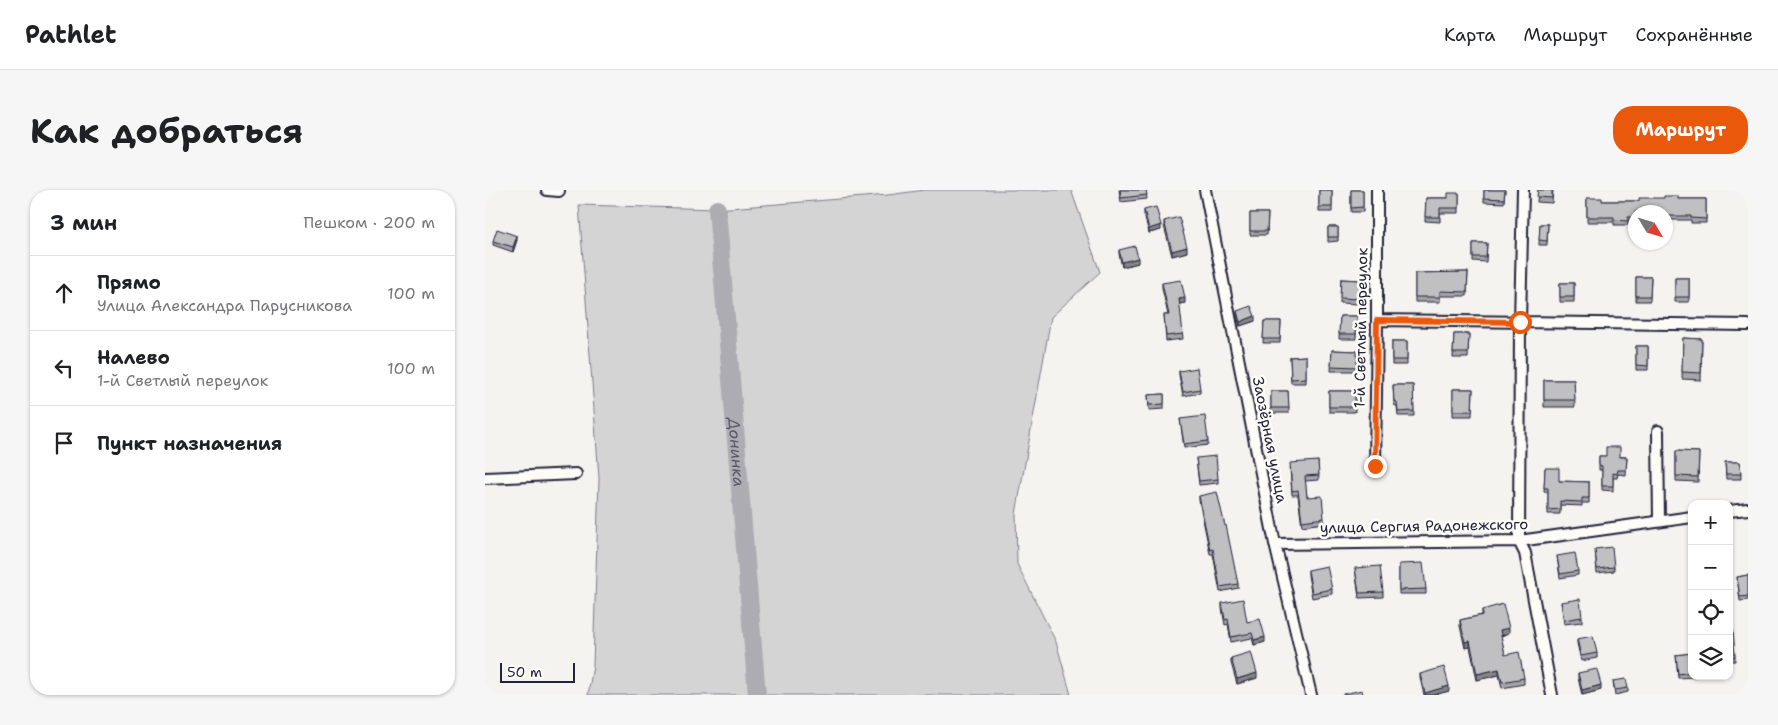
<!DOCTYPE html>
<html lang="ru">
<head>
<meta charset="utf-8">
<style>
  body { margin:0; font-family:"Shantell Sans",sans-serif; background:#f6f6f6; color:#202124 }
  .controls { position:absolute; right:15px; bottom:15px; display:grid; overflow:hidden; border-radius:10px; box-shadow:0 1px 4px #0004 }
  .controls button { width:45px; height:45px; display:grid; place-items:center; padding:0; border:0; border-bottom:1px solid #e0e0e0; background:#fff; color:#202124; font:25px sans-serif }
  .compass { position:absolute; left:1143px; top:15px; width:45px; height:45px; border-radius:50%; background:#fff; box-shadow:0 1px 4px #0004; rotate:128deg }
  .scale { position:absolute; left:15px; bottom:12px; width:75px; box-sizing:border-box; padding-left:5px; border:2px solid #22223b; border-top:0; font-size:14px; line-height:18px; white-space:nowrap; color:#22223b; -webkit-text-stroke:4px #fdfcf7; paint-order:stroke }
  .stop { position:absolute; width:15px; height:15px; margin:-11px; border:4px solid #ea580c; border-radius:50%; background:#fff }
  .stop.end { background:#ea580c; border-color:#fff; box-shadow:0 1px 5px #0008 }
  .list { margin:0; padding:0; list-style:none }
  h2 { display:flex; justify-content:space-between; align-items:center; height:65px; margin:0; padding:0 20px; font-size:21px }
  h2 small { font-size:16px; font-weight:400; color:#757577 }
  .list li { display:grid; grid-template-columns:32px 1fr auto; gap:15px; align-items:center; box-sizing:border-box; height:75px; padding:0 20px; border-top:1px solid #e0e0e0 }
  .list b { display:block; font-size:19px; white-space:nowrap }
  .list p { margin:0; font-size:16px; white-space:nowrap; color:#757577 }
  .list em { font-size:16px; font-style:normal; color:#757577 }
  .icon { flex:none; width:28px; height:28px; fill:none; stroke:currentColor; stroke-width:2; stroke-linecap:round; stroke-linejoin:round }
  .map { position:relative; flex:none; width:1263px; height:505px; overflow:hidden; border-radius:20px }
  header { display:flex; align-items:center; gap:30px; box-sizing:border-box; height:70px; padding:0 25px; background:#fff; border-bottom:1px solid #e0e0e0 }
  header strong { font-size:24px }
  nav { display:flex; gap:28px; margin-inline-start:auto; font-size:18px }
  .intro { display:flex; align-items:center; justify-content:space-between; box-sizing:border-box; height:120px; padding:0 30px }
  h1 { margin:0; font-size:35px }
  .button { padding:12px 22px; border-radius:20px; background:#ea580c; color:#fff; font-size:18px; font-weight:700 }
  main { display:flex; gap:30px; padding:0 30px }
  aside { flex:1; background:#fff; border-radius:20px; box-shadow:0 1px 4px #0004 }
  .map>svg:first-child { display:block }
  .green { fill:#d5d4d5; stroke:#7c7b88 }
  .lines { fill:none; stroke-linecap:round; stroke-linejoin:round }
  .river { stroke:#acacb2; stroke-width:18 }
  .street-casing { stroke:#22223b; stroke-width:14 }
  .street { stroke:#fdfcf7; stroke-width:10 }
  .wall { fill:#a5a4a7; stroke:#22223b }
  .shaded-wall { fill:#868688; stroke:#22223b }
  .building { fill:#c0bfc2; stroke:#22223b }
  .route { stroke:#ea580c; stroke-width:6 }
  .labels { text-anchor:middle; stroke-width:5; stroke-linejoin:round; paint-order:stroke }
  .street-label { font-size:15px; fill:#22223b; stroke:#fdfcf7 }
  .water-label { font-size:16px; font-style:italic; fill:#59596b; stroke:#fdfcf7 }
</style>
</head>
<body>
<header>
<strong>Pathlet</strong>
<nav><a>Карта</a><a>Маршрут</a><a>Сохранённые</a></nav>
</header>
<div class="intro"><h1>Как добраться</h1><a class="button">Маршрут</a></div>
<main>
<aside>
<h2>3 мин<small>Пешком · 200 m</small></h2>
<ul class="list">
<li><svg class="icon" aria-label="ahead" viewBox="0 0 24 24"><path d="M12 20V5M6 11l6-6 6 6"/></svg><div><b>Прямо</b><p>Улица Александра Парусникова</p></div><em>100 m</em></li>
<li><svg class="icon" aria-label="left" viewBox="0 0 24 24"><path d="M17 20v-9H6M10 6l-5 5 5 5"/></svg><div><b>Налево</b><p>1-й Светлый переулок</p></div><em>100 m</em></li>
<li><svg class="icon" aria-label="arrive" viewBox="0 0 24 24"><path d="M6 21V4h12l-3 4 3 4H6"/></svg><div><b>Пункт назначения</b></div></li>
</ul>
</aside>
<div class="map">
<svg width="1263" height="505" viewBox="0 0 1263 505">
  <rect width="100%" height="100%" fill="#f4f3ef"/>
  <filter id="ink" filterUnits="userSpaceOnUse"><feTurbulence type="fractalNoise" baseFrequency=".02" numOctaves="2"/><feDisplacementMap in="SourceGraphic" scale="10" xChannelSelector="R" yChannelSelector="G"/><feConvolveMatrix kernelMatrix="1 2 1 2 8 2 1 2 1" color-interpolation-filters="sRGB"/></filter>
  <g filter="url(#ink)">
    <path class="green" d="M440,0H586L615,82L566,127L531,324L532,374L571,452L586,505H103L108,476L114,288L94,15L232,19L403,5Z"/>
    <g class="lines">
      <path class="river" id="s1" d="M232,19L272,505"/>
      <defs>
        <path id="street" d="M62,0L74,1
          M720,0L790,354L826,505
          M1038,0L1035,132L1034,351L1040,363L1067,505
          M892,130L1263,135
          M1173,241L1174,331
          M890,276L892,130V0
          M0,288L91,284
          M1244,321L1263,319
          M790,354L1034,351L1207,327"/>
      </defs>
      <use href="#street" class="street-casing"/>
      <use href="#street" class="street"/>
    </g>
    <path class="wall" d="M634,0H661L662,9L636,12Z
      M834,0H847V22H834Z
      M866,0H878V22H866Z
      M999,0H1020L1019,13L999,12Z
      M1053,0H1068L1067,13L1052,12Z
      M974,3V23H955V32L940,31L941,8H963Z
      M1102,8L1117,11H1154L1193,9H1221V33H1206V30H1180V22H1150V32H1143V35H1129V32H1102Z
      M659,20L676,40L664,43L659,25Z
      M765,23H783L782,45H765Z
      M679,31L702,62L687,66L679,36Z
      M1055,34H1063L1062,55H1054Z
      M843,37H853V51L843,52Z
      M32,50L28,62L8,55V51Z
      M988,53H1002L1001,72L988,71Z
      M634,60L653,73L637,77L634,64Z
      M983,82L982,106H955V112H930V83Z
      M1151,87H1166L1165,111H1151Z
      M1190,88H1204V112H1190Z
      M856,89L875,90L874,114L855,113Z
      M677,93L700,113L694,114L698,149L681,151L679,125H683L677,98Z
      M1075,93H1089V112H1075Z
      M752,121L770,131L755,136L752,126Z
      M855,126H872L871,149H854Z
      M779,131H796L795,153H778Z
      M969,144H984L983,168H968Z
      M1198,148L1217,149L1216,190L1197,189Z
      M907,151H922V175H907Z
      M1151,156H1163V180H1151Z
      M847,160L872,161V181H846Z
      M821,166V193H806L805,167Z
      M694,181L715,199V203L698,206L694,185Z
      M1059,190H1089L1090,217H1059Z
      M908,195H928L929,226H913L912,216L909,215Z
      M968,199H988L987,226H968Z
      M786,201H803L804,223H786Z
      M844,201H870V222H844Z
      M679,204V219L664,220L663,205Z
      M695,229L723,251V255L699,258Z
      M1191,261L1214,262L1213,292L1191,291Z
      M1114,266L1142,267L1141,285L1133,284L1132,288H1128V301L1117,300V280H1114Z
      M711,268L733,289V293L714,295Z
      M833,271L834,290L820,291L822,307L839,328V333L817,336L813,305H807L805,278Z
      M1240,272H1255L1256,289H1241Z
      M1060,278L1074,291L1104,292V313H1097V316L1075,315V324H1063V302H1059Z
      M714,306L753,394V398L735,402L728,364H725L714,310Z
      M1110,359L1129,377V381L1112,383Z
      M1072,366L1093,381V385L1075,388Z
      M914,374L941,399V404H914Z
      M870,378L898,402V407L874,408Z
      M823,380L847,399V404L827,408L823,385Z
      M1263,385V410L1255,411L1252,387Z
      M1076,412L1097,427V432L1079,434Z
      M737,413L762,432L780,452L769,455L767,448L746,452L743,434L740,435L737,418Z
      M997,420L1024,443L1016,446L1020,465L1039,488V494L1017,498L1014,485L992,490L985,457L980,458L975,436V430L997,425Z
      M1244,440L1250,466V471H1244Z
      M1092,449L1112,463V468L1096,471L1092,453Z
      M1207,463V486L1210,487L1193,488L1191,465Z
      M746,468L772,488L752,494L746,473Z
      M1093,483L1116,500L1097,505L1093,488Z
      M935,484L964,501L948,505H939L935,488Z
      M1128,491L1143,498V502L1130,505Z"/>
    <path class="shaded-wall" d="M676,35V40L664,43V39Z
      M32,46V50L28,62V57Z
      M702,57V62L687,66V61Z
      M653,68V73L637,77V72Z
      M700,108V113L694,114V109Z
      M770,126V131L755,136V132Z
      M1024,438V443L1015,446V440Z
      M780,447V452L769,455V450Z
      M985,451V457L980,458V452Z
      M1014,479V485L992,490V484Z
      M772,483V488L752,494V489Z
      M1116,495V500L1097,505V500Z
      M964,496V501L948,505H940V503Z"/>
    <path class="building" d="M635,0H661L662,5L636,8Z
      M834,0H847V17H834Z
      M866,0H878V17L866,18Z
      M999,0H1020L1019,9L999,8Z
      M1053,0H1067V8L1052,7Z
      M963,3H974V18H955V27H940L941,8H963Z
      M1179,6H1193V9H1221V29L1206,28V26H1180V22H1150V27H1143V31L1129,30V27H1102V8H1117V11H1154V8H1179Z
      M671,17L676,35L664,39L659,20Z
      M765,23H783L782,41H765Z
      M694,27L702,57L687,61L679,31Z
      M1055,34H1063L1062,51L1054,50Z
      M843,37H853V47H843Z
      M12,39L32,46L28,57L8,51Z
      M988,53H1002L1001,67H988Z
      M650,56L653,68L637,72L634,60Z
      M983,82L982,102L955,101V107H930V83Z
      M1151,87H1166L1165,106H1151Z
      M1190,88H1204V107H1190Z
      M856,89L875,90L874,109L855,108Z
      M696,90L700,108L694,109L698,144L681,146L679,125H684L677,93Z
      M1075,93H1089V107H1075Z
      M766,116L770,126L755,132L752,121Z
      M855,126H872L871,144H854Z
      M779,131H796L795,149H778Z
      M969,144H984L983,163H968Z
      M1198,148L1217,149L1216,183L1197,182Z
      M907,151H922V170H907Z
      M1151,156H1163V176L1151,175Z
      M847,160L872,161V177L846,176Z
      M821,166V188L806,189L805,167Z
      M712,178L715,199L698,202L694,181Z
      M1059,190H1089L1090,210H1059Z
      M908,195H928L929,221L913,222L912,212L909,211Z
      M968,199H988L987,221H968Z
      M786,201H803L804,218H786Z
      M844,201H870V217H844Z
      M679,204V214L664,215L663,205Z
      M720,226L723,251L699,254L695,229Z
      M1121,257H1135V267H1142L1141,280H1133L1132,284L1128,283V296H1117V276L1114,275V266H1121Z
      M1191,261L1214,262L1213,287L1191,286Z
      M731,266L733,289L714,291L711,268Z
      M833,271L834,285L820,286L822,307L837,306L839,328L817,331L813,300L807,301L805,273Z
      M1240,272H1255L1256,284H1241Z
      M1060,278H1074V291L1104,292V308H1097V312L1075,311V319L1063,320V298H1059Z
      M732,302L740,336L741,335L753,394L735,397L728,359L725,360L714,306Z
      M1127,357L1129,377L1112,379L1110,359Z
      M1090,363L1093,381L1075,384L1072,366Z
      M938,373L941,399L914,400V374Z
      M842,376L847,399L827,403L823,380Z
      M895,376L898,402L874,403L870,378Z
      M1263,385V406L1255,407L1252,387Z
      M758,409L762,432L775,429L780,447L769,450L767,443L746,447L743,429L740,430L737,413Z
      M1095,409L1097,427L1079,430L1076,412Z
      M1018,414L1024,438L1015,440L1020,465L1034,462L1039,488L1017,492L1014,479L992,484L985,451L980,452L975,430L998,425L997,420Z
      M1248,439L1250,466L1244,467V440Z
      M1108,446L1112,463L1096,466L1092,449Z
      M766,462L772,483L752,489L746,468Z
      M1207,463V482L1193,484L1191,465Z
      M959,477L964,496L940,503L935,484Z
      M1112,479L1116,495L1097,500L1093,483Z
      M1141,489L1143,498L1130,500L1128,491Z
      M877,500L878,505H858V504Z"/>
  </g>
  <g class="lines" filter="url(#ink)">
    <path class="route" d="M890,276L892,130L1035,132"/>
  </g>
  <g class="labels">
    <g class="street-label">
      <text transform="translate(876 138) rotate(-89)" y="5">1-й Светлый переулок</text>
      <text transform="translate(785 250) rotate(79)" y="5">Заозёрная улица</text>
      <text transform="translate(939 336) rotate(-1)" y="5">улица Сергия Радонежского</text>
    </g>
    <g class="water-label">
      <text dy="6" stroke="none"><textPath href="#s1" startOffset="244">Донинка</textPath></text>
    </g>
  </g>
</svg>
<div class="controls">
<button>+</button>
<button>−</button>
<button><svg class="icon" aria-label="locate" viewBox="0 0 24 24"><circle cx="12" cy="12" r="6"/><path d="M12 2v4M12 18v4M2 12h4M18 12h4"/></svg></button>
<button><svg class="icon" aria-label="layers" viewBox="0 0 24 24"><path d="M12 4l9 5-9 5-9-5zM3 14l9 5 9-5"/></svg></button>
</div>
<svg class="compass" viewBox="-18 -18 36 36"><path d="M0-13l5 13h-10z" fill="#e53935"/><path d="M0 13l5-13h-10z" fill="#757577"/></svg>
<div class="scale">50 m</div>
<div class="stop" style="left:1035px;top:132px"></div>
<div class="stop end" style="left:890px;top:276px"></div>
</div>
</main>
</body>
</html>
